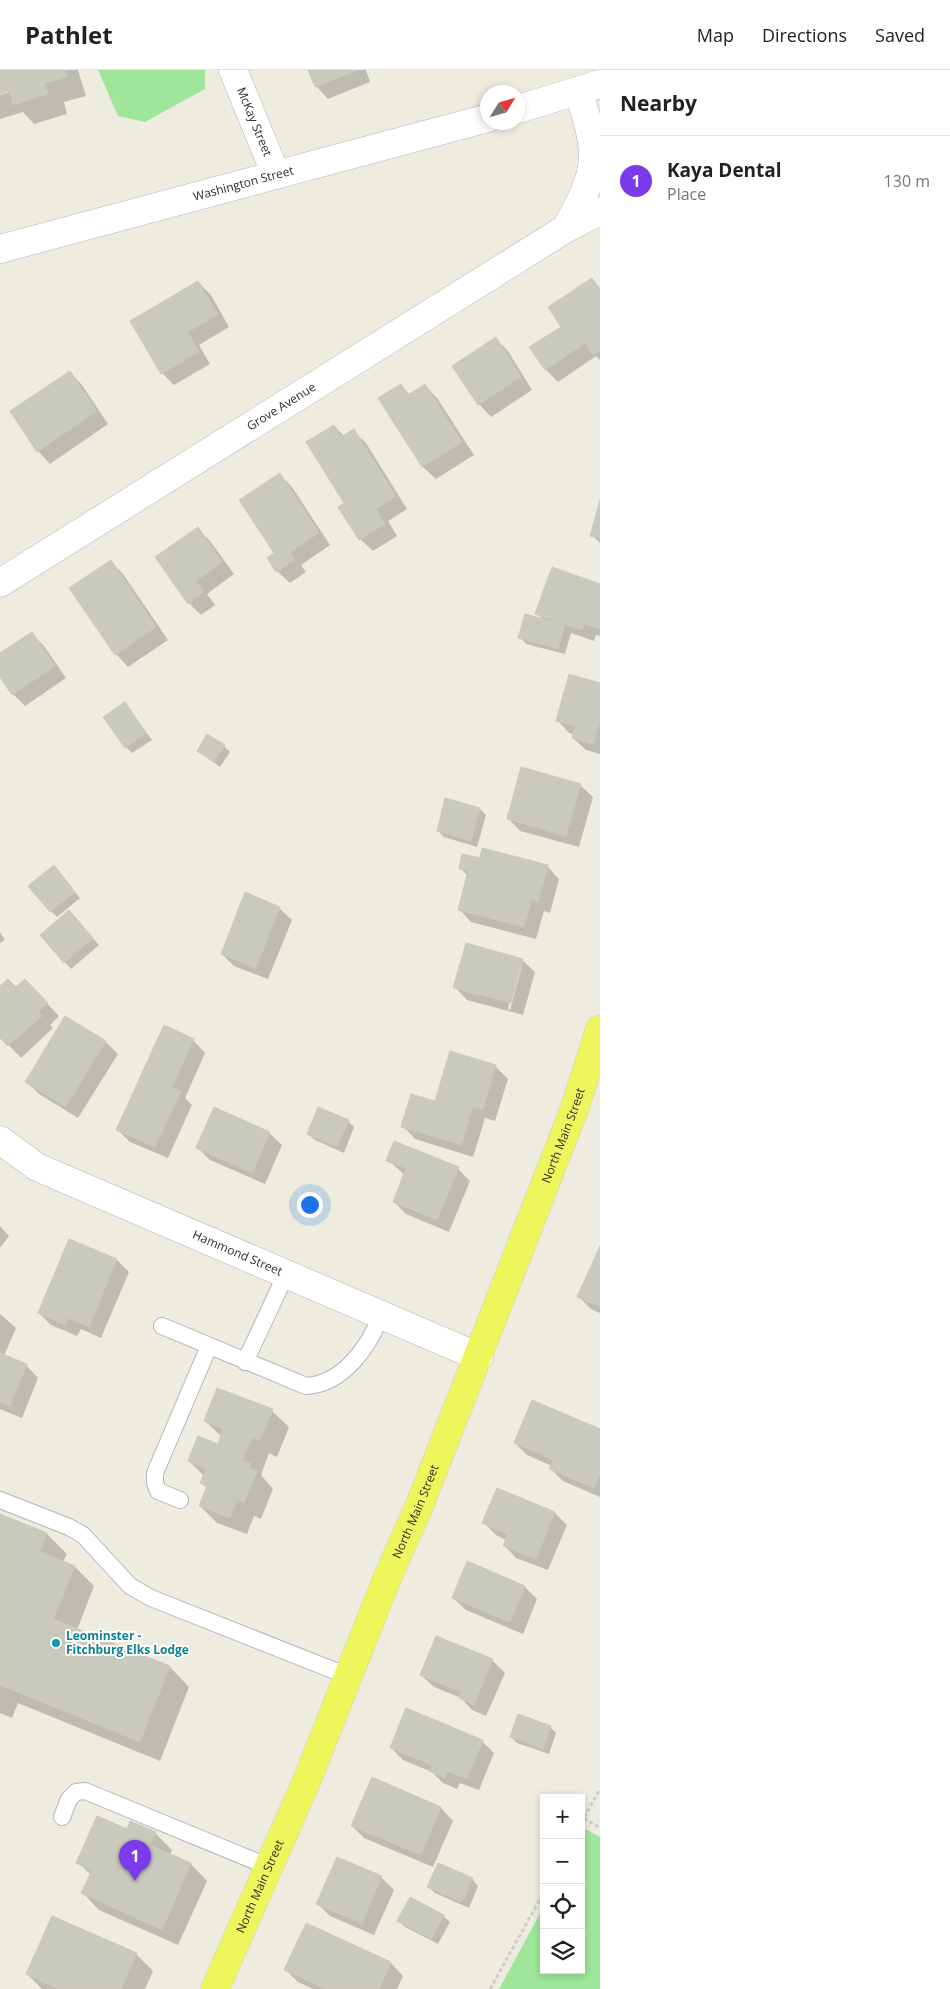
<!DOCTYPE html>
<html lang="en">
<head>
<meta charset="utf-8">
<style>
  body { margin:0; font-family:"Open Sans",sans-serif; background:#f6f6f6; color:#222 }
  .controls { position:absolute; right:15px; bottom:15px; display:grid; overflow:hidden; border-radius:0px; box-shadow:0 2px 8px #0003 }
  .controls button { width:45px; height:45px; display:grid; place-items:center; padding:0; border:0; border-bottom:1px solid #e0e0e0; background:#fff; color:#222; font:25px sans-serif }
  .compass { position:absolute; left:480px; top:15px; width:45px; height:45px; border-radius:50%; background:#fff; box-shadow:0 2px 8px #0003; rotate:53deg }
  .you { position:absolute; left:309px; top:1134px; width:18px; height:18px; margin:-12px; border:4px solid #fff; border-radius:50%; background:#1a73e8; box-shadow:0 0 0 8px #1a73e833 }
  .badge { display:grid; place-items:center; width:32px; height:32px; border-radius:50%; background:#7c3aed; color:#fff; font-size:16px; font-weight:700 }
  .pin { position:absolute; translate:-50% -41px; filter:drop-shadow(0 1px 2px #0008) }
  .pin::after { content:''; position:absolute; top:26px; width:18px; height:15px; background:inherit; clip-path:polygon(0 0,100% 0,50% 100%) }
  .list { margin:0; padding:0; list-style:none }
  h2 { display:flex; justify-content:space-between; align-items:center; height:65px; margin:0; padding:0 20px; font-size:21px }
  h2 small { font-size:16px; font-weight:400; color:#767676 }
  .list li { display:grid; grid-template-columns:32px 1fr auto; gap:15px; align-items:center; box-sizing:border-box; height:90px; padding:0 20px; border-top:1px solid #e0e0e0 }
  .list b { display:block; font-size:19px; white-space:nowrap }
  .list p { margin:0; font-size:16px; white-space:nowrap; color:#767676 }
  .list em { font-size:16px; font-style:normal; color:#767676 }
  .icon { flex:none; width:28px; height:28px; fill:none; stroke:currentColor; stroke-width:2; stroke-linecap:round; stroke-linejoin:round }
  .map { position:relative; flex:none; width:600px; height:1919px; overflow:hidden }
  header { display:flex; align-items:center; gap:30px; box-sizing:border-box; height:70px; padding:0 25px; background:#fff; border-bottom:1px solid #e0e0e0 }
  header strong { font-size:24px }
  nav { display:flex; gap:28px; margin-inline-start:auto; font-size:18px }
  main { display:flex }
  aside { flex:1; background:#fff }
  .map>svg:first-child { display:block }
  .green { fill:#9fe69a }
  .shadow { fill:#0003; fill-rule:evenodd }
  .building { fill:#cac9bd; stroke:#cac9b8 }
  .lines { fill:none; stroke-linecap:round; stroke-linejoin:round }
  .lane-casing { stroke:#b3b3c0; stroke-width:18 }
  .street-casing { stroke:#b3b3c0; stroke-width:29 }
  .secondary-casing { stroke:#b3b3c0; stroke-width:29 }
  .primary-casing { stroke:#cdcdcd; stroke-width:29 }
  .path { stroke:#cdcdcd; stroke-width:3; stroke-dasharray:4 2.5; stroke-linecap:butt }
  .lane { stroke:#fff; stroke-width:16 }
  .street { stroke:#fff; stroke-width:28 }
  .secondary { stroke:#fff; stroke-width:28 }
  .primary { stroke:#eff65c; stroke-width:28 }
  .culture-dot { fill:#0f9aa8; stroke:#fff; stroke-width:2 }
  .labels { text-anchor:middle; stroke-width:4; stroke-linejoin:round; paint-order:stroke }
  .street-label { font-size:12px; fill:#2d2d2d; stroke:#fff }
  .culture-label { font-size:12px; font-weight:bold; fill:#0d838f; stroke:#fff; text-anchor:start }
</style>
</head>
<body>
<header>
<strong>Pathlet</strong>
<nav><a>Map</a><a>Directions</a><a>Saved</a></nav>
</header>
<main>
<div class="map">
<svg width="600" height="1919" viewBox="0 0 600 1919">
  <rect width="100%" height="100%" fill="#eeecdf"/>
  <path class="green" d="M98,0H205V19L145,52L118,46Z
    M585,1759L600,1767V1919H499L544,1836V1900H581V1766Z"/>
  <path class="shadow" d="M0,0H78L86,26L64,32L67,44L34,54L23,42L0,49V25L16,20L15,18L0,22Z
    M309,0H366L370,12L328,29L316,16Z
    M592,210L600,218V290L596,286L558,312L546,300L563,257Z
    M198,212L211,225L229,257L199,275L210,294L174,315L162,303Z
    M496,269L508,281L532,320L491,347L479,334Z
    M70,302L82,315L108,354L50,394L38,381L12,342Z
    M401,315L410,325L425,315L437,328L474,385L436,409L423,397L380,329Z
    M334,356L344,366L353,361L366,373L407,439L388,451L397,466L373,481L360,469L346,433Z
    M280,405L292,417L330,475L301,495L306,502L290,513L277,501L276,483Z
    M600,435V473L592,465Z
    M198,459L210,471L234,504L207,524L215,535L201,545L189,533Z
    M111,492L123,504L168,570L128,597L116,584Z
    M600,515V566L596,565L594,571L571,563L565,584L526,574L520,567L545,551L537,543Z
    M32,564L44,576L66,608L25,636L13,624L0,605V585Z
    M600,614V684L586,680L573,668L574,664L569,663L557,650Z
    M125,633L152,670L132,683L126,677Z
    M224,676L230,682L220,697L198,681Z
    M580,715L593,727L579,777L520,761L508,748Z
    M480,739L486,745L477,777L444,767L438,761Z
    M480,790L547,796L559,809L550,843L544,841L536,869L471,852L459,839L468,806L460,798Z
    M60,803L80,828L57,847L51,841Z
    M279,838L292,850L268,909L234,896L222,884Z
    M75,848L99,875L71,899L41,865Z
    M0,862L5,870L0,873Z
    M522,890L535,902L523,945L467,930L455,917ZM520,896H522L510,940L508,939Z
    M0,918L37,923L59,946L50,955L53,958L21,988L0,966Z
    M193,970L205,983L185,1028L192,1035L168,1088L130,1072L117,1059Z
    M106,972L118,984L78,1048L39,1024L27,1012Z
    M451,983L496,997L508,1009L495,1051L485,1048L473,1087L415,1069L403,1056L436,1032Z
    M348,1051L354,1057L344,1083L315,1070L308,1064Z
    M269,1063L282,1075L265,1114L210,1090L198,1078Z
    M388,1090L458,1099L470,1111L449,1162L406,1144L394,1132L405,1105Z
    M0,1156L9,1166L0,1178Z
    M600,1179V1243L591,1239L578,1226Z
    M117,1190L129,1202L101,1268L81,1259L77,1266L51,1255L39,1243Z
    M0,1244L16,1258L4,1286L26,1295L38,1308L22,1348L0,1339Z
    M272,1341L289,1357L277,1387L269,1383L261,1405L273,1419L261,1449L254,1446L247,1464L217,1453L200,1436L207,1418L202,1413L205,1407L189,1391L218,1375L222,1367L205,1351Z
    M600,1360V1427L563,1411L551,1399L552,1396L527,1385L515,1373Z
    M497,1420L555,1443L567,1455L548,1500L516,1488L504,1475L506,1470L496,1465L484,1453Z
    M0,1445L47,1464L67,1484L63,1492L75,1497L94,1516L77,1560L170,1597L189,1617L160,1691L18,1633L12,1648L0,1643Z
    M525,1517L537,1529L523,1564L466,1540L453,1528Z
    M492,1590L505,1603L486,1646L472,1640L461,1628L434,1617L421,1605Z
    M550,1657L556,1663L549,1684L517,1673L511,1667Z
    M482,1671L494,1683L479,1720L460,1713L457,1719L443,1713L432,1702L403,1690L391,1678Z
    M372,1709L441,1738L453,1751L433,1797L364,1768L352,1756Z
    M127,1760L155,1763L172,1780L170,1785L191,1794L207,1811L178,1875L99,1840L83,1823L91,1805L78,1792Z
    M381,1807L394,1820L374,1865L330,1846L318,1834Z
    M472,1809L478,1816L469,1838L435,1823L429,1817Z
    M443,1846L450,1852L438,1874L405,1857L399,1851Z
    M306,1855L391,1893L403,1906L397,1919H313L298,1912L286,1900Z
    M136,1884L153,1901L145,1919H42L27,1904Z"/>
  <path class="building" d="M0,0H65L67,7L45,13L48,24L13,35L10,21L0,24Z
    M308,0H358L315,17Z
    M592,208L600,220V280L593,285L585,273L545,300L529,277L561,257L548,237Z
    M198,211L218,244L188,262L199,282L161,304L130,251Z
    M496,267L521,307L478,335L452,296Z
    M70,301L97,341L37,382L10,341Z
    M401,314L408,325L425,314L462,372L422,397L378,328Z
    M334,355L341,367L354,359L396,426L376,439L385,454L359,470L338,437L344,433L306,372Z
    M280,403L319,463L290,482L295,490L276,502L267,488L274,483L239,430Z
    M600,430V468L590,466Z
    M198,457L222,492L196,511L204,522L188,534L155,487Z
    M111,490L156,557L115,585L69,518Z
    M552,497L600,514V559L584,554L582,560L535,544Z
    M525,544L565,555L558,579L518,568Z
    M32,562L55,596L12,625L0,607V583Z
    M569,604L600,613V651L593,674L572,668L575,656L556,651Z
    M125,632L146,663L125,678L103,647Z
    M207,664L225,675L214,692L197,681Z
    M521,697L581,714L566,766L507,749Z
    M445,728L480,738L471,771L437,761Z
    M482,778L548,795L538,832L532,829L524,857L458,840L468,801L459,799L462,784L480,788Z
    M54,795L75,822L50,842L28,816Z
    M245,822L280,837L256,898L221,884Z
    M69,840L93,868L64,893L40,865Z
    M466,873L523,889L511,933L453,918Z
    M8,909L16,917L25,909L48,933L38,942L42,946L8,976L0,968V916Z
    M65,946L106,971L66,1037L25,1012Z
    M164,955L194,969L172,1017L181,1021L155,1077L116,1060Z
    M450,981L496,995L483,1040L473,1037L461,1075L401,1057L411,1024L435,1031Z
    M214,1037L270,1062L252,1103L196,1078Z
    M318,1037L349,1050L337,1077L307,1064Z
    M394,1071L459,1097L437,1150L393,1132L406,1098L386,1091Z
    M69,1169L117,1189L89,1257L68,1248L65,1255L38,1243Z
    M600,1176V1237L577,1227Z
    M0,1283L27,1294L10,1336L0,1332Z
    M217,1318L273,1339L260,1371L252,1367L243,1390L251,1393L249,1398L257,1401L244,1433L237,1430L230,1448L199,1436L207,1416L200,1413L206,1399L188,1391L198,1366L218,1374L223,1359L204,1351Z
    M532,1330L600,1359V1404L594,1418L549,1399L553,1390L514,1373Z
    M497,1418L555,1442L536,1489L503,1476L508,1464L482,1453Z
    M0,1444L47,1463L40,1482L75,1496L53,1549L170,1596L140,1672L0,1615Z
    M467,1491L525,1516L510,1552L452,1528Z
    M436,1566L493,1589L474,1635L459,1628L461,1622L420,1605Z
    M406,1638L483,1670L467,1709L447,1701L445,1708L429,1701L432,1695L390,1678Z
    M518,1644L551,1656L543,1679L510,1667Z
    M372,1707L441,1737L421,1785L351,1756Z
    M97,1746L127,1759L130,1751L156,1762L150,1775L191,1793L162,1860L81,1823L92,1800L76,1793Z
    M337,1787L382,1806L362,1854L316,1834Z
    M438,1793L473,1808L462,1832L427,1817Z
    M410,1827L444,1845L431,1869L397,1851Z
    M52,1846L137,1883L121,1919H58L26,1904Z
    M306,1853L391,1892L379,1919H326L284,1900Z"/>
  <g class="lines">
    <defs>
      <path id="lane" d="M162,1256L306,1316C343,1314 369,1277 381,1245
        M245,1292L286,1204
        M0,1430L69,1457L83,1465L130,1516L151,1528L348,1606
        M180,1430L158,1421L155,1413V1403L209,1276
        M62,1747L69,1729L76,1722L85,1721L267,1796"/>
      <g id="street">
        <path id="s1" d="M233,0L276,105"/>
        <path id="s2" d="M0,1070L37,1097L479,1287"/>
      </g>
      <g id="secondary">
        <path d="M518,39L600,14"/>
        <path d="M567,156C600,99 599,83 578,21"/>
        <path id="s3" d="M0,179L488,48"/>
        <path id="s4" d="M0,513L565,159L600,141"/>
      </g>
      <g id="primary">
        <path id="s5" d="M215,1919L307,1710L386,1511L420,1434L574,1040L600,959"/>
      </g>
    </defs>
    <use href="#lane" class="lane-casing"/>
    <use href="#street" class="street-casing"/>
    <use href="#secondary" class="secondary-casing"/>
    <use href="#primary" class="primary-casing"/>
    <path class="path" d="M584,1748L600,1758
      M581,1753L600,1719
      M490,1919L544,1822"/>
    <use href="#lane" class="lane"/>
    <use href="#street" class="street"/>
    <use href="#secondary" class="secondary"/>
    <use href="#primary" class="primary"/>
  </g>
  <circle class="culture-dot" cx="56" cy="1573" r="5"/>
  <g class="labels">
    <g class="street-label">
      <text dy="4" stroke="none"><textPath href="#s1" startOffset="56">McKay Street</textPath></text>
      <text dy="4" stroke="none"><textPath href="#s3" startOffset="252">Washington Street</textPath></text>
      <text dy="4" stroke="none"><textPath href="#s4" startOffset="332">Grove Avenue</textPath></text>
      <text dy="4" stroke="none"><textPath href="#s5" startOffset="922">North Main Street</textPath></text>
      <text dy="4" stroke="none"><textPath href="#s2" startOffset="264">Hammond Street</textPath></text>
      <text dy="4" stroke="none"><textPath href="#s5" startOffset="518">North Main Street</textPath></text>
      <text dy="4" stroke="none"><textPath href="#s5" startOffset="112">North Main Street</textPath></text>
    </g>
    <g class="culture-label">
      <text x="66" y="1570">Leominster -<tspan x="66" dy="14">Fitchburg Elks Lodge</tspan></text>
    </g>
  </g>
</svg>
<div class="controls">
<button>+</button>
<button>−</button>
<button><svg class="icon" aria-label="locate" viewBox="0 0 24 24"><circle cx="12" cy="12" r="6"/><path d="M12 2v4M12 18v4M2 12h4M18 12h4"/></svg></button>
<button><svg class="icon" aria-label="layers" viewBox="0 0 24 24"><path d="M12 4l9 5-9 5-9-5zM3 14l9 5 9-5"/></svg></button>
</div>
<svg class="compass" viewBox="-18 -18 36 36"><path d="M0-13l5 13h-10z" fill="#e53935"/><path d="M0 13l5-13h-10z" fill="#767676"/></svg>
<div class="you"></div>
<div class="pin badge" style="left:135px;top:1811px">1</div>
</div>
<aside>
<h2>Nearby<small></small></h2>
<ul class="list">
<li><span class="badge">1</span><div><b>Kaya Dental</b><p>Place</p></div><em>130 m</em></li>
</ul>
</aside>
</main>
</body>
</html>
